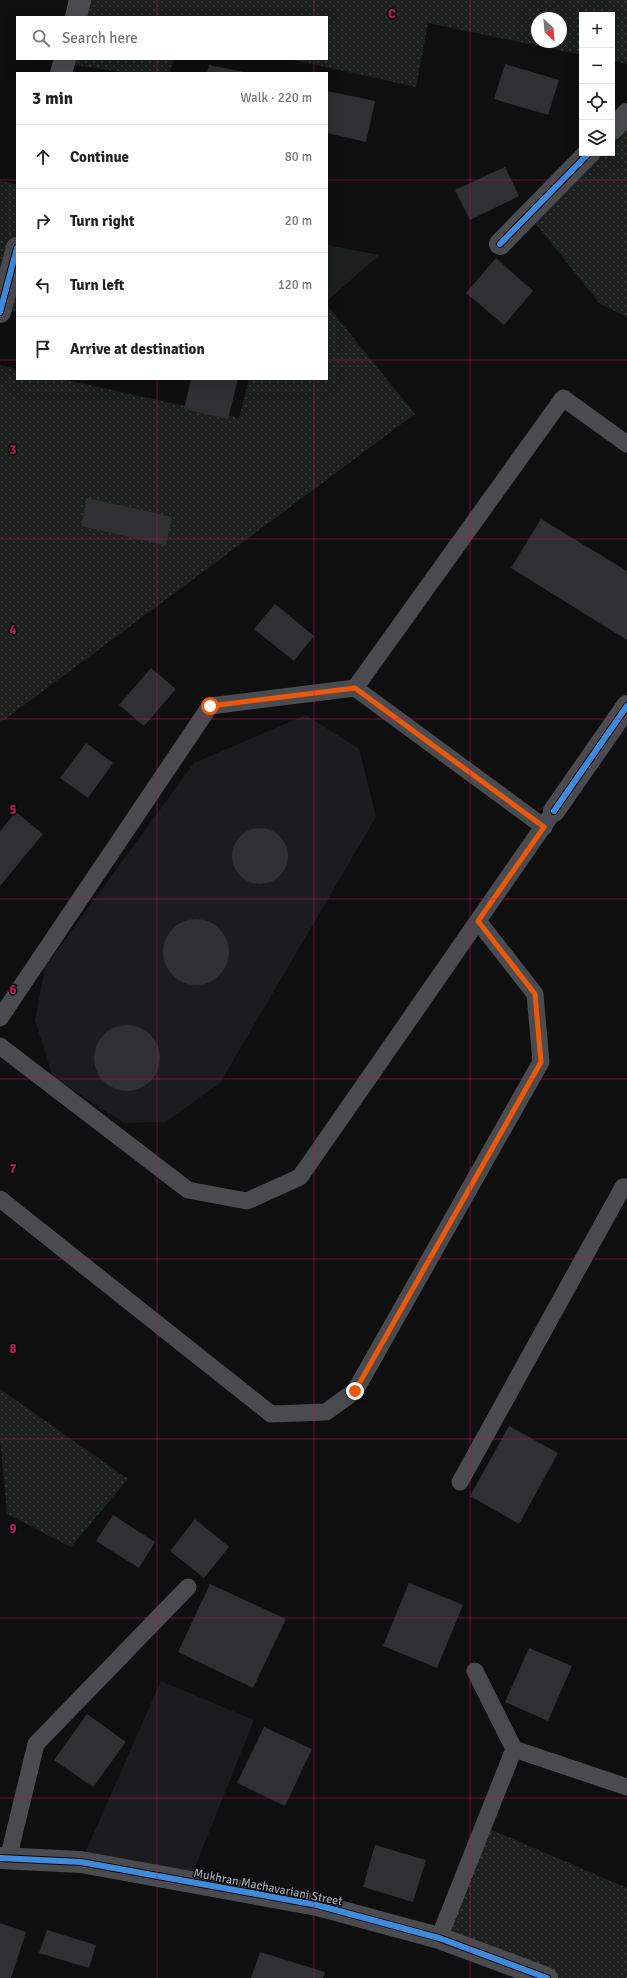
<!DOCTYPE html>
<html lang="en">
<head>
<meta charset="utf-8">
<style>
  body { margin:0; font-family:Signika,sans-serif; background:#f6f6f6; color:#222 }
  .controls { position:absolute; right:12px; top:12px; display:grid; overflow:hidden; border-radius:0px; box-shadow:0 4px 16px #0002 }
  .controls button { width:36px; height:36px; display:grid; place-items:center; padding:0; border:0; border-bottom:1px solid #e0e0e0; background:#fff; color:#222; font:20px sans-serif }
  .compass { position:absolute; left:531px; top:12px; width:36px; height:36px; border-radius:50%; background:#fff; box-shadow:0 4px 16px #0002; rotate:154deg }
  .stop { position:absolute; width:12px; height:12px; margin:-9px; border:3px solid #ea580c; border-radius:50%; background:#fff }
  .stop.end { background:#ea580c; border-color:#fff; box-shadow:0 1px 4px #0008 }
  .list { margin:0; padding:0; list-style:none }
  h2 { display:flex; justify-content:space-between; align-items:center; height:52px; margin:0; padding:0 16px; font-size:17px }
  h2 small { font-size:13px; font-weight:400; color:#767676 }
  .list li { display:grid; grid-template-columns:26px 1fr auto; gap:12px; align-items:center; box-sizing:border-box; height:64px; padding:0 16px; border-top:1px solid #e0e0e0 }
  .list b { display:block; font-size:15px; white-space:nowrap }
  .list em { font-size:13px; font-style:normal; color:#767676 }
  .icon { flex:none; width:22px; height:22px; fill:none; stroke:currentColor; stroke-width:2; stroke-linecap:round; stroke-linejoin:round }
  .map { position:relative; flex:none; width:627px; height:1978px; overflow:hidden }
  .search { position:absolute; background:#fff; box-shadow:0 4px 16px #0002; left:16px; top:16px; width:312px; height:44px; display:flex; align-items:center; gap:10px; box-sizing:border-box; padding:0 14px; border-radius:0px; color:#767676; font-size:15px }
  .panel { position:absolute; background:#fff; box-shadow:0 4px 16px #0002; left:16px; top:72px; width:312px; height:308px; border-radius:0px }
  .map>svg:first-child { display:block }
  .built { fill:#1c1c1e }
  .grass { fill:url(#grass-dots); fill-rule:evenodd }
  .garden { fill:#1c211d }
  .building { fill:#303032 }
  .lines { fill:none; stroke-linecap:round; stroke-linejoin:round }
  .service { stroke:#4a4b4f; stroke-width:17 }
  .minor { stroke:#4a4b4f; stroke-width:22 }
  .tertiary { stroke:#4a4b4f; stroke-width:22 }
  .cycleway-casing { stroke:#0a0a0b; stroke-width:8 }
  .cycleway { stroke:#408adc; stroke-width:6 }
  .route { stroke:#ea580c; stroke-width:5 }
  .grid { fill:none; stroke:#c2185b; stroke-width:1; stroke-opacity:0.55 }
  .labels { text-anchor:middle; stroke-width:3; stroke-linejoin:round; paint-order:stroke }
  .street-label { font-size:12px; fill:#a0a4b1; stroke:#0a0a0b }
  .grid-label { font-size:13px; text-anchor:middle; font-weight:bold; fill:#c2185b; stroke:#0a0a0b; stroke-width:3; stroke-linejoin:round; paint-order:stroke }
</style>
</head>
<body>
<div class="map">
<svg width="627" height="1978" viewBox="0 0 627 1978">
  <defs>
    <pattern id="grass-dots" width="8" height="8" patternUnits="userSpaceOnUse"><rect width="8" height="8" fill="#1c211d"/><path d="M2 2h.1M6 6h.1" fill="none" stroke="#3a3e3b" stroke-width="1.8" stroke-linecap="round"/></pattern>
  </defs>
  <rect width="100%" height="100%" fill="#0f0f10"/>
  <path class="built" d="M306,715L359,749L376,817L220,1083L166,1122L124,1123L53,1077L35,1020L45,967L194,763Z
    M161,1681L254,1720L189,1882L81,1862Z"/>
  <path class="grass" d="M76,0H627V64L612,61V15H582V55L428,23L416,87L290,59H327V17H72ZM537,18H561V42H537Z
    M61,59H174L170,73H129L60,63Z
    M627,121V317L600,304L532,219L596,153H612V136Z
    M0,181L17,184V311L0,308Z
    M327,305L415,414L0,723V365L17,369V379H62L239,418L249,379H327Z
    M0,1389L128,1479L71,1547L7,1514L0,1439Z
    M483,1826L627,1888V1978H547L439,1938Z"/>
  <path class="garden" d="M327,245L379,255L327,301Z"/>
  <path class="building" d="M505,64L559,80L548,115L494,99Z
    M209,65L244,72V73H207Z
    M327,91L375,101L366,142L327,133Z
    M505,167L519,196L470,220L455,190Z
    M496,258L533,291L504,325L466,293Z
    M191,379H238L228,419L184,409Z
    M87,498L172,517L166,545L81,526Z
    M541,519L627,571V640L511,568Z
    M275,604L314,636L294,661L254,629Z
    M151,668L176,689L144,726L119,705Z
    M86,743L113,763L88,798L60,778Z
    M16,812L43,834L0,886V831Z
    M232 856a28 28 0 1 1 56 0a28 28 0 1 1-56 0Z
    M163 952a33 33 0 1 1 66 0a33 33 0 1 1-66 0Z
    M94 1058a33 33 0 1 1 66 0a33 33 0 1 1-66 0Z
    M509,1426L558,1453L519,1524L470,1496Z
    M113,1515L155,1542L139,1568L96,1541Z
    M195,1519L229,1547L204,1578L170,1551Z
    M409,1583L463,1605L437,1668L383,1646Z
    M210,1584L286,1619L253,1688L178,1652Z
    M529,1648L572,1666L548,1721L505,1702Z
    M87,1714L126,1742L93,1787L54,1760Z
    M264,1727L312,1749L285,1806L237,1783Z
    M375,1845L426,1860L413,1902L363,1887Z
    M0,1923L26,1932L11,1978H0Z
    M47,1930L96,1945L89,1968L39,1953Z
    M260,1952L325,1972L323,1978H251Z"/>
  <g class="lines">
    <path class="service" d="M355,688L563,398L627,444
      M0,1018L210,706L355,688L544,827
      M0,1046L188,1190L247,1201L300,1177L554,811
      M0,1199L271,1414L326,1412L355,1391L541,1062L535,994L478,921
      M460,1482L623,1187H627
      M475,1671L514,1749
      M8,1859L36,1744L188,1587
      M439,1938L514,1749L627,1787"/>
    <path class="minor" d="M76,17L80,0
      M61,73L65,59
      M612,129L627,114
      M500,244L589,153
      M0,312L17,248
      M554,811L627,706"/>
    <path class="tertiary" d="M0,1858L81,1862L317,1905L439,1938L547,1978"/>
    <defs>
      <path id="cycleway" d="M500,244L589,153
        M0,312L17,248
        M554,811L627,706
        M0,1858L81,1862L317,1905L439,1938L547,1978"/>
    </defs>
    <use href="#cycleway" class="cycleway-casing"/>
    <use href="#cycleway" class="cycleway"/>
  </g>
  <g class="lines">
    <path class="route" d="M210,706L355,688L544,827L478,921L535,994L541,1062L355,1391"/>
  </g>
  <path class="grid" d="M157,0V17M314,0V17M470,0V1978M157,59V73M314,59V73M0,180H17M327,180H627M0,360H17M327,360H627M157,379V1978M314,379V1978M0,539H627M0,719H627M0,899H627M0,1079H627M0,1259H627M0,1439H627M0,1618H627M0,1798H627"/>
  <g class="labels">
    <g class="street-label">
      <text transform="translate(268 1887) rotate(11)" y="4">Mukhran Machavariani Street</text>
    </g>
  </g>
  <g class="grid-label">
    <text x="392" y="18">C</text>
    <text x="13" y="454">3</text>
    <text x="13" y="634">4</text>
    <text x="13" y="814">5</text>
    <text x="13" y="994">6</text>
    <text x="13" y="1173">7</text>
    <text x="13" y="1353">8</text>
    <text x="13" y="1533">9</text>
  </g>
</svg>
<div class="controls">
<button>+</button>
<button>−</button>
<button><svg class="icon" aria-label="locate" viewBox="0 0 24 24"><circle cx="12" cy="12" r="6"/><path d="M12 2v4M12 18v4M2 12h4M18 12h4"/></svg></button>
<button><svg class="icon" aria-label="layers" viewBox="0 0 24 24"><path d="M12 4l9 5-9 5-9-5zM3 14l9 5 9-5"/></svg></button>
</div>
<svg class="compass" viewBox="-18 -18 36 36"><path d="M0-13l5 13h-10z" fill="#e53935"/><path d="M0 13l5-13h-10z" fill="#767676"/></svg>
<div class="stop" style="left:210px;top:706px"></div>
<div class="stop end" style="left:355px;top:1391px"></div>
<div class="search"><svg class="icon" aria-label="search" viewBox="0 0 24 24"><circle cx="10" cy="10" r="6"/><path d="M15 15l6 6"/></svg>Search here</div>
<section class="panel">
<h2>3 min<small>Walk · 220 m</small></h2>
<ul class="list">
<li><svg class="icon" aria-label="ahead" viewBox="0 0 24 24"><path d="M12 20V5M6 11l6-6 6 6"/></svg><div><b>Continue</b></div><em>80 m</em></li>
<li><svg class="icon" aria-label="right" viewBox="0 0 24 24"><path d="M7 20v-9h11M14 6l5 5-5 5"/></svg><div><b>Turn right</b></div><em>20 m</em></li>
<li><svg class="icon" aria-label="left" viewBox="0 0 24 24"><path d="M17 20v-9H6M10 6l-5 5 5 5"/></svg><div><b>Turn left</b></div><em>120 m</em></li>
<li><svg class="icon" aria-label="arrive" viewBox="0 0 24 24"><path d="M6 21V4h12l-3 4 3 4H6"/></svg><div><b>Arrive at destination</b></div></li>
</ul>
</section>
</div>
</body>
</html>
